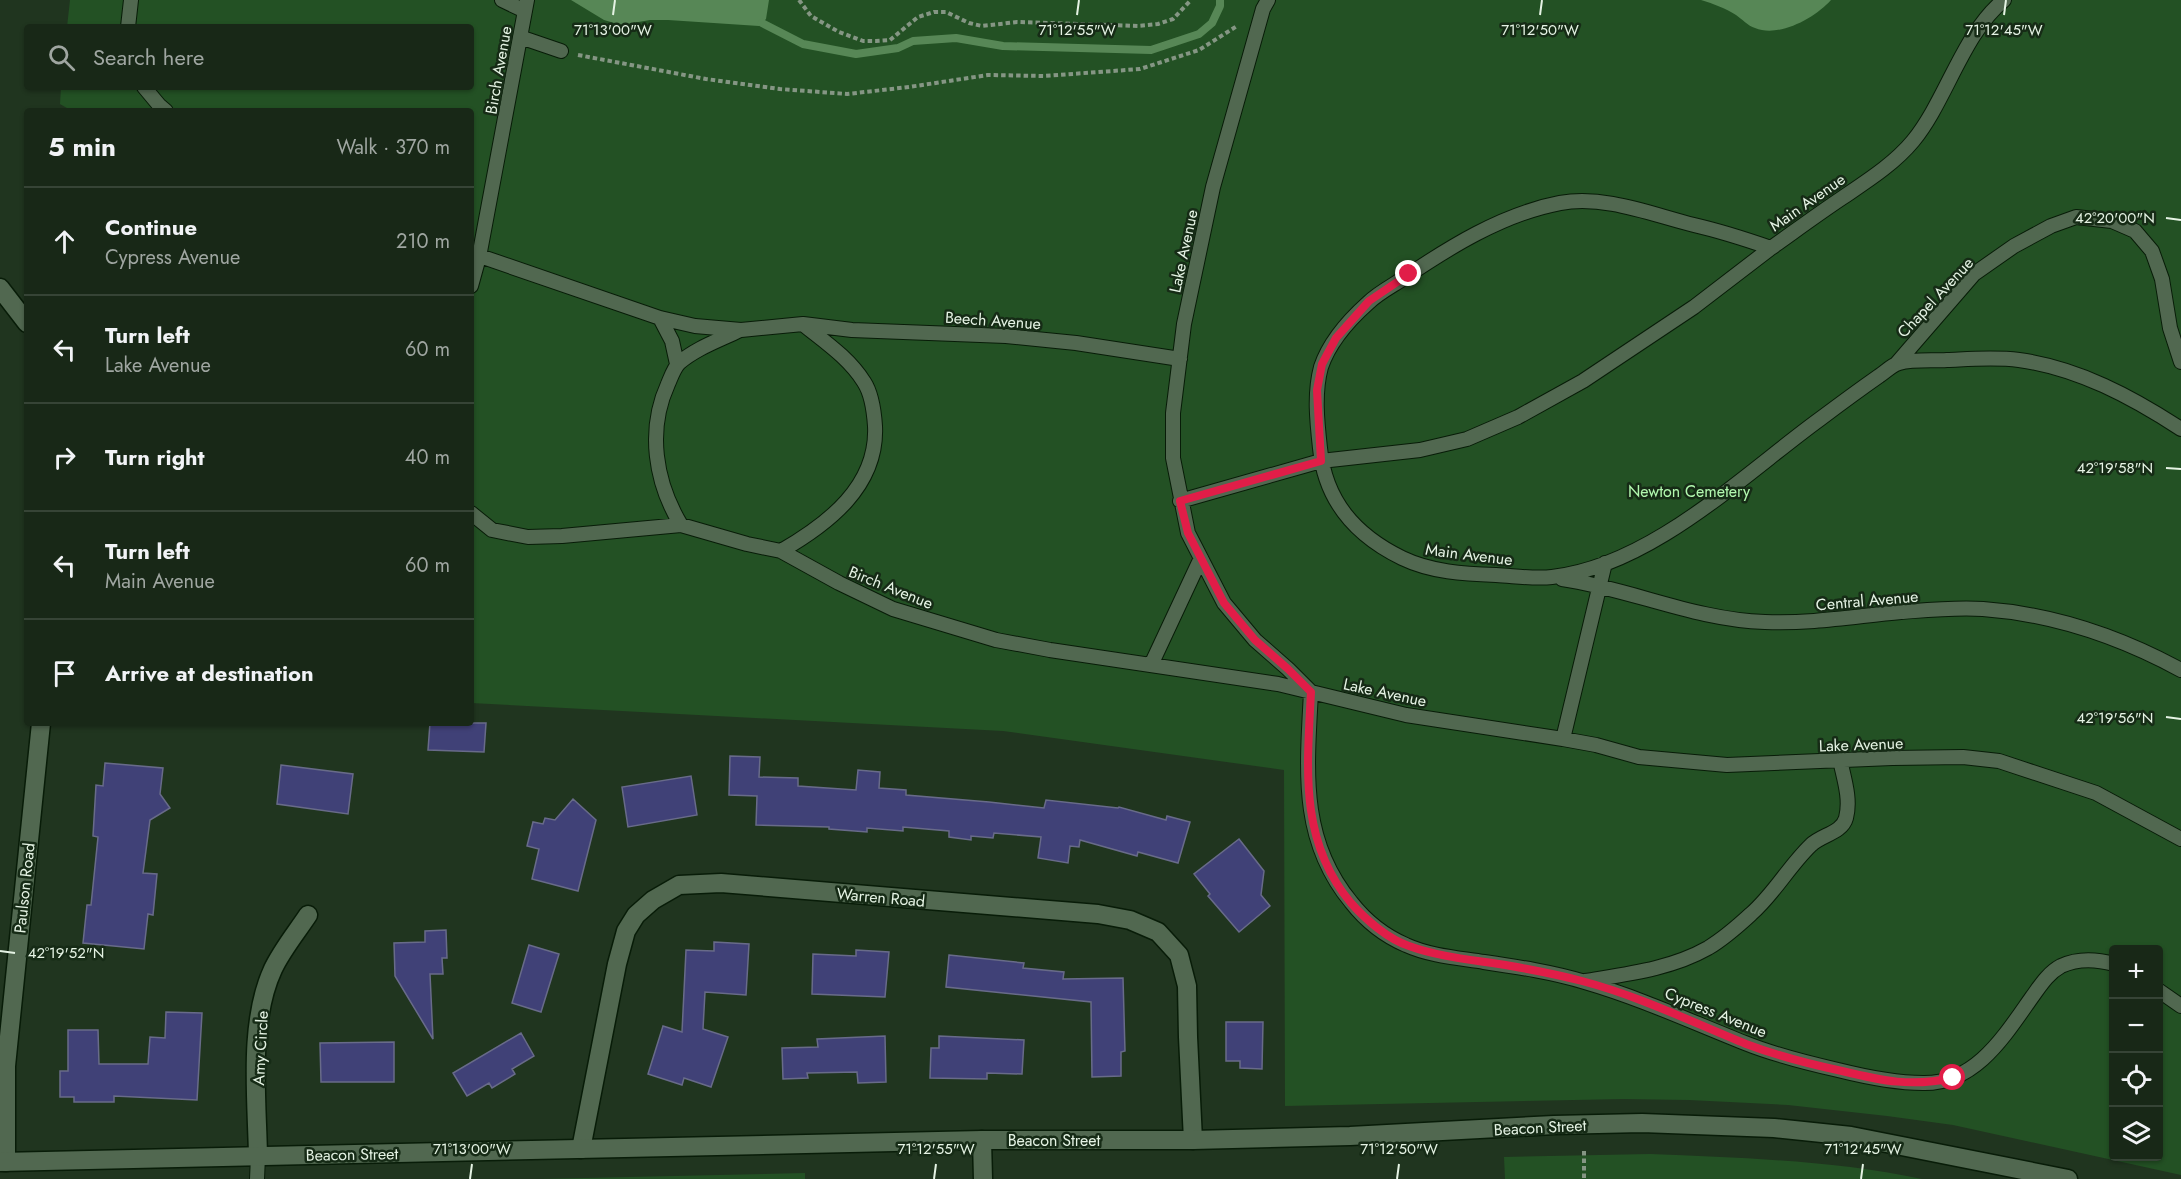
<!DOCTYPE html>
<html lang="en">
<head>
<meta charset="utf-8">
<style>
  body { margin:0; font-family:Jost,sans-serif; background:#213020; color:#f1f3f6 }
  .controls { position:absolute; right:18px; bottom:18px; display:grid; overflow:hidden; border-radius:6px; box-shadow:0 2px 4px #0004 }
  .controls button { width:54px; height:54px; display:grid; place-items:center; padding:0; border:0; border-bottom:2px solid #364436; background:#182817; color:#f1f3f6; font:30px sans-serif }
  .stop { position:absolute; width:18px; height:18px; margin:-14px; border:4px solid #e11d48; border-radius:50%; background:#fff }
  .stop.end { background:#e11d48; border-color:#fff; box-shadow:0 2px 6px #0008 }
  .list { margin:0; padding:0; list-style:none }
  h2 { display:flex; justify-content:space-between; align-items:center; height:78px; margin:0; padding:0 24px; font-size:26px }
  h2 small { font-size:20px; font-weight:400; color:#9fa6a1 }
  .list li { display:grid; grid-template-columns:39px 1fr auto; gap:18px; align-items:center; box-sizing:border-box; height:108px; padding:0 24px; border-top:2px solid #364436 }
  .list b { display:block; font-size:22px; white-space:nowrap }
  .list p { margin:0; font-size:20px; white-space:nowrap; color:#9fa6a1 }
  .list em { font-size:20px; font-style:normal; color:#9fa6a1 }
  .icon { flex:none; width:33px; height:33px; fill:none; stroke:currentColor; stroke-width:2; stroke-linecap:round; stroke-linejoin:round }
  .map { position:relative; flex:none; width:2181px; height:1179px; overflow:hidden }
  .search { position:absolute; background:#182817; box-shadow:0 2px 4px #0004; left:24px; top:24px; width:450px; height:66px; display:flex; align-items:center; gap:15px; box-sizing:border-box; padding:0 21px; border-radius:6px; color:#9fa6a1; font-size:22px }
  .panel { position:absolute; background:#182817; box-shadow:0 2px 4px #0004; left:24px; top:108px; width:450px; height:618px; border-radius:6px }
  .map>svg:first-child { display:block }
  .green { fill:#235124; fill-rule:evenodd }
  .water { fill:#578756 }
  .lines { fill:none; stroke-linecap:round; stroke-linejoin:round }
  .stream { stroke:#578756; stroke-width:8 }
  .building { fill:#404177; stroke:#686b89; stroke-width:1.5 }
  .lane-casing { stroke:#081c08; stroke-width:16 }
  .street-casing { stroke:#081c08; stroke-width:21 }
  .secondary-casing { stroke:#081c08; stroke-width:21 }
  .path { stroke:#859684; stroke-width:4; stroke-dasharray:4.5 3; stroke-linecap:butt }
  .lane { stroke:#516850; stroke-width:14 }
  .street { stroke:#516850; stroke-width:18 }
  .secondary { stroke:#516850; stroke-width:18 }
  .route { stroke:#e11d48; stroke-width:8 }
  .ticks { fill:none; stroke:#e5f3e4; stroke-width:2 }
  .labels { text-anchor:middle; stroke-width:5; stroke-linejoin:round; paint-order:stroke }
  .street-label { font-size:16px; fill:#e5f3e4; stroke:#162b16 }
  .park-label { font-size:16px; fill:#b2f8af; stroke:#162b16 }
  .ticks-label { font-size:15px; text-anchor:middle; fill:#e5f3e4; stroke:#162b16; stroke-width:5; stroke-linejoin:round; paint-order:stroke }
</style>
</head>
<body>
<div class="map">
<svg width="2181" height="1179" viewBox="0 0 2181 1179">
  <rect width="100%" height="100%" fill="#20351f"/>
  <path class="green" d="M70,0H2181V1175L1953,1125L1887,1116L1788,1105L1689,1100L1623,1099L1285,1106L1284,770L1003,731L471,703V111H72L60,104L61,87H471V27H67ZM2114,950H2158V1156H2114Z
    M1650,1154C1741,1158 1833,1160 1922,1179H1505L1504,1157Z
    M805,1173V1179H539Z"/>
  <path class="water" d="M571,0H769L766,19L759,26L668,20H650L621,25L604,20Z
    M1701,0H1831C1815,18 1779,38 1755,28C1748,26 1742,19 1736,15C1725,8 1714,4 1701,0Z"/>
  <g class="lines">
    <path class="stream" d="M762,23L803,44L856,54L898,48L913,41L956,38L1003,46L1151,50L1199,34L1212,23L1220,6V0"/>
  </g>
  <path class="building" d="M430,723H486L484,752L428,750Z
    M730,756L760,757L759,777L798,778V786L856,790L858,770L880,772L879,788L906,790V795L989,802L1044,808L1046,800L1118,808L1119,807L1166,820L1167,816L1190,822L1178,863L1138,852L1137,856L1080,840L1079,847L1070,846L1068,863L1038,858L1041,837L994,833L993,838L971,836V840L949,837V831L903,827V831L867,828V832L829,829V827L756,825L757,796L729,795Z
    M105,763L163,768L160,794L170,808L150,820L143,873L157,874L153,915L148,914L144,949L83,943L87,905H91L98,837L93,836L96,785L103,786Z
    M281,765L353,774L348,814L277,804Z
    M691,776L697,815L628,827L622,787Z
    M573,799L596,820L578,891L532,879L539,849L527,846L533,822L543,824L545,818L555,820Z
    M1239,839L1264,871L1261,895L1270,906L1239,932L1208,896L1210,894L1194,874Z
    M446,930L447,958H442L443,974H430L433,1039L395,976L394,943L425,942V931Z
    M714,942L749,944L746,995L705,992L703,1029L728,1037L711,1087L684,1078L682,1085L648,1074L663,1026L682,1032L686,950L714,951Z
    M529,945L559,954L541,1012L512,1003Z
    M856,950L889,952L885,997L812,994L813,954L856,956Z
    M949,955L1024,963L1023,968L1064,972L1063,979L1123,978L1125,1051L1121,1052V1076L1092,1077L1091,1002L946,987Z
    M166,1012L202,1013L197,1100L114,1096V1102H74V1097H60V1071H68V1030H98L99,1064H148L150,1037L165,1038Z
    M1226,1022H1263L1262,1069L1240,1068V1061H1226Z
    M521,1033L534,1056L512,1069L515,1074L492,1088L489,1083L467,1096L453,1073Z
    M885,1036L886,1082L858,1083L857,1072L807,1073L808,1078L783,1079L782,1048L818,1047L817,1039Z
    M939,1036L1024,1040L1022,1074L987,1073V1079L930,1078L931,1048H939Z
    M394,1042V1082H321L320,1043Z"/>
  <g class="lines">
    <defs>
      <path id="lane" d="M502,0L525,11
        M1268,0L1263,9L1213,187L1184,324L1173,413V458L1188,533L1224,603L1255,640L1288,669L1311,692L1406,715L1563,739L1596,745L1639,757L1727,765L1892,758L1963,757L1999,761L2096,793L2181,839
        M2004,0C1963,33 1946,101 1913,141C1894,164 1867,181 1842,198C1818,214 1795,231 1771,248C1745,239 1720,231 1694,225C1650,214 1605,195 1560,203C1502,214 1448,248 1401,280C1390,287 1377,294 1368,303C1349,320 1329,343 1321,367C1314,393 1317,421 1320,448C1325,501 1355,535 1402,558C1431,572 1464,574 1496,575C1515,576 1534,579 1552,577C1651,566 1743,475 1820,419C1840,404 1859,390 1879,376C1885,372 1892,365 1899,363C1913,359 1932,361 1947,360C1971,359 1995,357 2019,360C2078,368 2132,397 2181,429
        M128,27L131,0
        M520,37L561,51
        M144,87L159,105L166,111
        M471,253L660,318L695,326L741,330L803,324L852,330L1006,336L1076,343L1180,359
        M471,286L479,257L527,0
        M660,318L672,341L677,364
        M1897,363L1974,274L2014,246L2051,226L2076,217L2112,221L2135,231L2152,251L2162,279L2170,328L2181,362
        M1180,501L1321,461L1420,450L1467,439L1518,417L1583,381L1694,307L1771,248
        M471,513L492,530L528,537L562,536L681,525L747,544L781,551L839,583L893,609L996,640L1050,650L1278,684L1311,692C1307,769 1299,839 1351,902C1365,920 1385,936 1406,945C1430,956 1459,958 1484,962C1518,967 1552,972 1585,982C1640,998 1692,1022 1745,1043C1775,1055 1807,1063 1838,1070C1866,1077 1894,1083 1923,1083C1976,1084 2005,1035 2032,997C2040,986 2048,973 2061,966C2078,958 2096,959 2114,964
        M681,525C655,482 647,430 668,384C671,377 674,368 679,363C696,348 720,340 740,330
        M781,551C828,524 878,486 875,426C874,411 872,394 864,382C849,358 825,342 804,325
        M1562,579C1631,589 1695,620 1765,622C1811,624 1856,616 1901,612C1927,610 1956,607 1983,609C2052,614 2120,637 2181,670
        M1151,665L1201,558
        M1563,739L1605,563
        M1585,981C1627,974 1671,969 1708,948C1723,939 1738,926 1751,914C1774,894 1789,866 1811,845C1821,835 1842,833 1846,818C1851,799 1844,779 1840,760
        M2158,990L2181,1006
        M257,1179L258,1156"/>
      <path id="street" d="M0,288L27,323
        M982,1140L983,1179
        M581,1149L617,964L626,931L636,915L653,900L679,885L721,883L1098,914L1130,920L1158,932L1179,955L1187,986L1188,1037L1193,1140
        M258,1156C257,1098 248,1023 273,969C282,950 296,933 308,915
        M6,1162V1066L41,723"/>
      <path id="secondary" d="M0,1162L982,1140H1193L1350,1136L1554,1125L1642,1123L1774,1128L1851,1136L2068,1179"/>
    </defs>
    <use href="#lane" class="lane-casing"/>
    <use href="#street" class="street-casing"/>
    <use href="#secondary" class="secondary-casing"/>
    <path class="path" d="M799,0L811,16L839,32L863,41H876L890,40L918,17L934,12H946L969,23L982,26L1017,22L1138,26L1158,24L1173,19L1191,0
      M578,55L706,79L780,89L847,94L909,87L988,75L1044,76L1140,69L1199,50L1237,26
      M1584,1151V1179"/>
    <use href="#lane" class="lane"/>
    <use href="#street" class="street"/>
    <use href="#secondary" class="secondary"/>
  </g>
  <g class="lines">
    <path class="route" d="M1409,274L1369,301L1336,338L1322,364L1317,390L1321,461L1180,501L1188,533L1224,603L1255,640L1288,669L1311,692C1307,768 1299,841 1351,903C1366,920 1388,939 1409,946C1442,958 1477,960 1511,966C1534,970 1559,975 1582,981C1639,996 1692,1022 1746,1044C1778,1056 1809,1064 1842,1071C1883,1081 1911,1087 1953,1078"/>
  </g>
  <path class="ticks" d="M613,15L615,0M1077,15L1079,0M1540,15L1542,0M2004,15L2006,0M2166,218L2181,220M2166,468L2181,469M2166,717L2181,719M0,951L15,953M470,1179L472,1164M934,1179L936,1164M1397,1179L1399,1164M1861,1179L1863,1164"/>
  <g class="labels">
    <g class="street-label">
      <text transform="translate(498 70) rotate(-80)" y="6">Birch Avenue</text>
      <text transform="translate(1807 202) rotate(-35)" y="6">Main Avenue</text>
      <text transform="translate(1183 251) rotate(-78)" y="6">Lake Avenue</text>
      <text transform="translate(1935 297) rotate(-47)" y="6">Chapel Avenue</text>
      <text transform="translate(993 320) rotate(4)" y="6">Beech Avenue</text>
      <text transform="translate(1469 554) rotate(7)" y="6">Main Avenue</text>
      <text transform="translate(891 587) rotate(22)" y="6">Birch Avenue</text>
      <text transform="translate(1867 600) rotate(-5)" y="6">Central Avenue</text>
      <text transform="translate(1385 692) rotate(12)" y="6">Lake Avenue</text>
      <text transform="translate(1861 744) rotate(-2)" y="6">Lake Avenue</text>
      <text transform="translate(24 888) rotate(-84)" y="6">Paulson Road</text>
      <text transform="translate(881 897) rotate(5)" y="6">Warren Road</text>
      <text transform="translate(1716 1012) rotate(22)" y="6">Cypress Avenue</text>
      <text transform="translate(260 1048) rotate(-87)" y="6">Amy Circle</text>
      <text transform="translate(1540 1127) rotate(-3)" y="6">Beacon Street</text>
      <text x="1054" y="1146">Beacon Street</text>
      <text transform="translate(352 1154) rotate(-1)" y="6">Beacon Street</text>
    </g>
    <g class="park-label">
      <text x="1689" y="497">Newton Cemetery</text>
    </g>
  </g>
  <g class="ticks-label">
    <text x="613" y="35">71°13'00"W</text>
    <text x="1077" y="35">71°12'55"W</text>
    <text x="1540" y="35">71°12'50"W</text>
    <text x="2004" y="35">71°12'45"W</text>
    <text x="2115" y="223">42°20'00"N</text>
    <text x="2115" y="473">42°19'58"N</text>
    <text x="2115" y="723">42°19'56"N</text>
    <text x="66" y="958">42°19'52"N</text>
    <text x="472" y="1154">71°13'00"W</text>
    <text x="936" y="1154">71°12'55"W</text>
    <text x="1399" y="1154">71°12'50"W</text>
    <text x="1863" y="1154">71°12'45"W</text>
  </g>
</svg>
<div class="controls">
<button>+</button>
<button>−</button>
<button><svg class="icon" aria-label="locate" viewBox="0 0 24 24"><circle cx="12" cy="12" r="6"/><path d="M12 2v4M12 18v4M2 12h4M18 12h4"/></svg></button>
<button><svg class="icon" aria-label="layers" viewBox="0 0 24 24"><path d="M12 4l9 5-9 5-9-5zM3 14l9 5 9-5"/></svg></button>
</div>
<div class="stop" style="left:1953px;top:1078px"></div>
<div class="stop end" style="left:1409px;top:274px"></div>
<div class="search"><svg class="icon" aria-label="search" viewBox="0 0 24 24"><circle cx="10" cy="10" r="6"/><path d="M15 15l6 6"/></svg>Search here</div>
<section class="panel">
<h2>5 min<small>Walk · 370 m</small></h2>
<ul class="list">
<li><svg class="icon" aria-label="ahead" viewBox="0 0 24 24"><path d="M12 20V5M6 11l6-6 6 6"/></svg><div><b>Continue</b><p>Cypress Avenue</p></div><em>210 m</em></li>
<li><svg class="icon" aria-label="left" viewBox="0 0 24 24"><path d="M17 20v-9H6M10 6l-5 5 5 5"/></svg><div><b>Turn left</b><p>Lake Avenue</p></div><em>60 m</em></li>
<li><svg class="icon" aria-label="right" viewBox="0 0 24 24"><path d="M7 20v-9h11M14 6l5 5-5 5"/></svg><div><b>Turn right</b></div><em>40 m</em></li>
<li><svg class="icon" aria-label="left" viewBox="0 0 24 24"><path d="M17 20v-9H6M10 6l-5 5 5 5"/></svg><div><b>Turn left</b><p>Main Avenue</p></div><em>60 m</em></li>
<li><svg class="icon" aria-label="arrive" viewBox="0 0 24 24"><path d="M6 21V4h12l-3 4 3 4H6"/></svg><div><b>Arrive at destination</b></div></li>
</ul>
</section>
</div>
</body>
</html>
